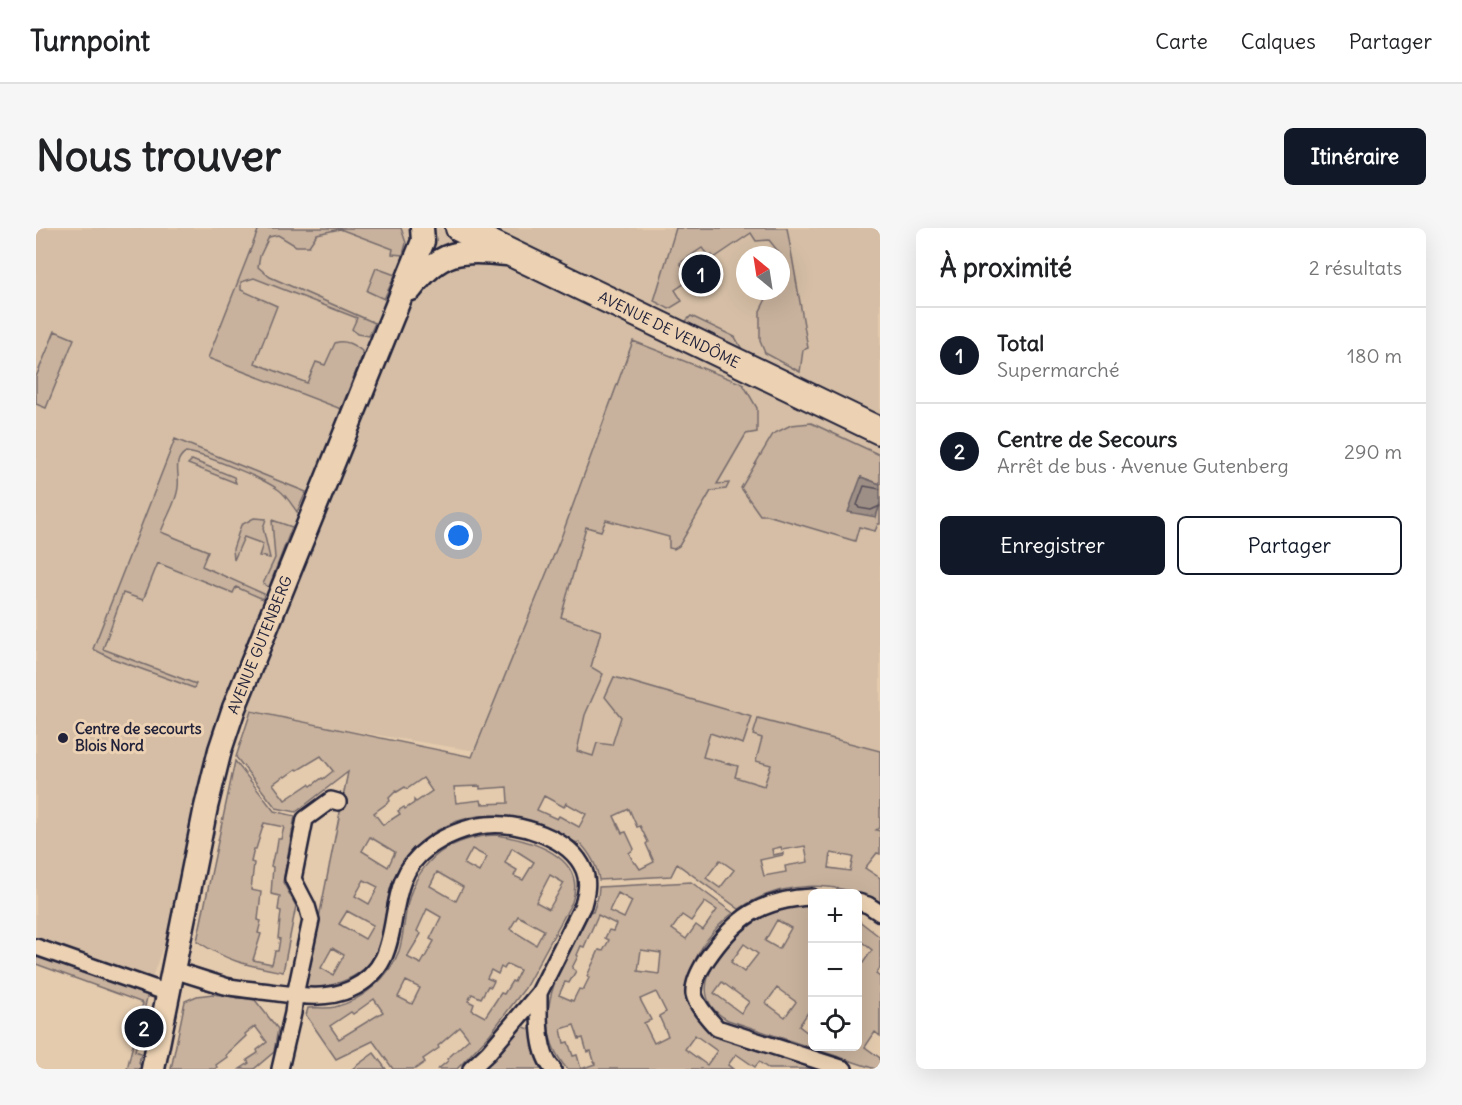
<!DOCTYPE html>
<html lang="fr">
<head>
<meta charset="utf-8">
<style>
  body { margin:0; font-family:Delius,sans-serif; background:#f6f6f6; color:#202124 }
  .controls { position:absolute; right:18px; bottom:18px; display:grid; overflow:hidden; border-radius:9px; box-shadow:0 6px 24px #0002 }
  .controls button { width:54px; height:54px; display:grid; place-items:center; padding:0; border:0; border-bottom:2px solid #e0e0e0; background:#fff; color:#202124; font:30px sans-serif }
  .compass { position:absolute; left:700px; top:18px; width:54px; height:54px; border-radius:50%; background:#fff; box-shadow:0 6px 24px #0002; rotate:330deg }
  .you { position:absolute; left:423px; top:308px; width:21px; height:21px; margin:-15px; border:4px solid #fff; border-radius:50%; background:#1a73e8; box-shadow:0 0 0 9px #1a73e833 }
  .badge { display:grid; place-items:center; width:39px; height:39px; border-radius:50%; background:#111827; color:#fff; font-size:20px; font-weight:700 }
  .pin { position:absolute; translate:-50% -50%; border:3px solid #fff; box-shadow:0 2px 6px #0006 }
  .list { margin:0; padding:0; list-style:none }
  h2 { display:flex; justify-content:space-between; align-items:center; height:78px; margin:0; padding:0 24px; font-size:26px }
  h2 small { font-size:20px; font-weight:400; color:#757577 }
  .list li { display:grid; grid-template-columns:39px 1fr auto; gap:18px; align-items:center; box-sizing:border-box; height:96px; padding:0 24px; border-top:2px solid #e0e0e0 }
  .list b { display:block; font-size:22px; white-space:nowrap }
  .list p { margin:0; font-size:20px; white-space:nowrap; color:#757577 }
  .list em { font-size:20px; font-style:normal; color:#757577 }
  .actions { display:flex; gap:12px; padding:18px 24px }
  .actions a { flex:1; padding:14px 0; border:2px solid #111827; border-radius:9px; text-align:center; font-size:21px; color:#111827 }
  .actions .main { background:#111827; color:#fff }
  .icon { flex:none; width:33px; height:33px; fill:none; stroke:currentColor; stroke-width:2; stroke-linecap:round; stroke-linejoin:round }
  .map { position:relative; flex:none; width:844px; height:841px; overflow:hidden; border-radius:9px }
  header { display:flex; align-items:center; gap:36px; box-sizing:border-box; height:84px; padding:0 30px; background:#fff; border-bottom:2px solid #e0e0e0 }
  header strong { font-size:28px }
  nav { display:flex; gap:33px; margin-inline-start:auto; font-size:21px }
  .intro { display:flex; align-items:center; justify-content:space-between; box-sizing:border-box; height:144px; padding:0 36px }
  h1 { margin:0; font-size:42px }
  .button { padding:15px 27px; border-radius:9px; background:#111827; color:#fff; font-size:21px; font-weight:700 }
  main { display:flex; gap:36px; padding:0 36px }
  aside { flex:1; background:#fff; border-radius:9px; box-shadow:0 6px 24px #0002 }
  .map>svg:first-child { display:block }
  .built { fill:#d5bea5; fill-rule:evenodd }
  .green { fill:#c8b29d; stroke:#756a6c; stroke-width:1.5; fill-rule:evenodd }
  .water { fill:#9e8f86; stroke:#6c6368; stroke-width:1.5 }
  .lines { fill:none; stroke-linecap:round; stroke-linejoin:round }
  .shore { stroke:#544e59; stroke-width:1.5 }
  .street-casing { stroke:#22223b; stroke-width:20 }
  .secondary-casing { stroke:#22223b; stroke-width:27 }
  .primary-casing { stroke:#22223b; stroke-width:30 }
  .street { stroke:#ecd2b3; stroke-width:15 }
  .secondary { stroke:#ecd2b3; stroke-width:22 }
  .primary { stroke:#ecd2b3; stroke-width:26 }
  .poi-dot { fill:#22223b; stroke:#ecd2b3; stroke-width:2 }
  .labels { text-anchor:middle; stroke-width:6; stroke-linejoin:round; paint-order:stroke }
  .street-label { font-size:15px; fill:#22223b; stroke:#ecd2b3 }
  .poi-label { font-size:15px; font-weight:bold; fill:#22223b; stroke:#ecd2b3; text-anchor:start }
</style>
</head>
<body>
<header>
<strong>Turnpoint</strong>
<nav><a>Carte</a><a>Calques</a><a>Partager</a></nav>
</header>
<div class="intro"><h1>Nous trouver</h1><a class="button">Itinéraire</a></div>
<main>
<div class="map">
<svg width="844" height="841" viewBox="0 0 844 841">
  <rect width="100%" height="100%" fill="#e4cbae"/>
  <filter id="ink" filterUnits="userSpaceOnUse"><feTurbulence type="fractalNoise" baseFrequency=".0167" numOctaves="2"/><feDisplacementMap in="SourceGraphic" scale="12" xChannelSelector="R" yChannelSelector="G"/><feConvolveMatrix kernelMatrix="1 2 1 2 8 2 1 2 1" color-interpolation-filters="sRGB"/></filter>
  <g filter="url(#ink)">
    <path class="built" d="M0,0H844V580L497,532L209,486L107,775L0,736ZM709,27H745V63H709Z"/>
    <path class="green" d="M223,0H365L370,15L367,27L356,26L357,21L304,1L281,6L273,18H260L242,7L233,9L224,28L222,39L234,49L339,95L333,108L321,106L316,101L321,90L218,50L205,54V62L241,78L219,135L271,155L280,134L289,137L299,115C309,111 318,117 326,123V128L305,181L172,130Z
      M640,0H751L772,120L767,122L764,144L729,125L724,113V83L734,63H745V27L733,12L720,13L715,5L678,30L676,27L673,29L666,20L644,35L655,51L639,62L646,73L633,81L618,73Z
      M340,40L359,47L348,71L331,63Z
      M655,88L699,109L706,121L649,94Z
      M19,103L38,111L10,180L0,176V149Z
      M597,113L707,156L721,180V204L710,206L681,256L693,255L690,261L675,263L643,318L638,321L633,320V309L570,292L565,303L550,299L525,389L565,403L555,439L567,446L549,487L541,523L557,528L561,515L576,517L585,489L569,469L578,449L716,489L707,516L674,505L667,529L702,538L699,549L728,558L735,537L720,533L726,510L717,507L722,491L844,523V599L840,602L844,603V626L841,625L829,640L844,650V674C798,652 746,652 703,681L641,636L635,648L563,652C561,637 553,624 543,614L541,615C521,605 501,595 478,590C429,579 378,605 358,651C351,667 350,683 348,700C343,743 308,759 269,760L312,544L260,584L240,580L200,529L215,483L436,529L526,307ZM285,528L297,543L287,551L286,550L275,558L273,556L249,572L237,556L248,548L249,549L260,541L262,542ZM387,550L396,563L380,574L378,572V575L369,581L368,579L362,583L364,586L347,597L338,585L354,573L353,570L360,563L361,564L369,559L371,561ZM444,558V561L471,559L472,575L446,576L445,572L420,575L418,559ZM508,568L528,579L530,575L550,586L543,599L523,588L521,591L501,582ZM593,581L601,599L604,598L612,614L610,616L618,634L604,641L600,635H598L593,625L598,621L590,604L586,605L578,588ZM334,609L359,624L352,639L326,623ZM769,618L772,634L749,638L750,644L728,648L724,632L747,627V625L737,627L736,621L745,619L746,622ZM795,625L817,629L814,643L793,640ZM684,632L698,642L684,660L670,650ZM328,652L342,659L333,676L319,668ZM311,683L337,697L329,711L303,696ZM296,720L308,727L297,747L285,740Z
      M775,195L844,227V256L825,249L840,289L844,275V296H842L839,303L823,299L819,313L731,287H724L705,260L737,206L755,197Z
      M139,211L270,264L261,284C256,277 250,267 243,262C227,250 170,227 150,224C136,233 144,245 142,259C141,273 130,290 125,304L172,323L166,338L228,366L227,371L200,359L197,365L122,335L107,372L87,365L67,421L160,456L158,460L75,430L57,421Z
      M156,232L198,249L200,255L152,236Z
      M218,290L230,291L227,300L234,330L223,328L227,316L208,309L198,332L197,321L205,297Z
      M236,292L256,299L233,359L227,356L239,330Z
      M199,533L238,583L259,588L247,654L260,678L247,744C211,737 192,734 161,713ZM228,595L248,599L245,611H242L240,625H238L235,638L237,639L235,666L244,668L242,682L245,683L242,710L244,711L242,723H239L236,736L217,732L225,706L222,705L225,693L222,692L225,664L215,662L218,635L215,634L218,621H220Z
      M460,607C494,612 552,628 536,674L489,760L454,806L421,841H402L412,833L411,831L433,811L424,799L402,818L403,820L387,831L389,834L379,841H357L337,813L300,831L270,787L272,780C281,779 289,781 299,779C327,772 353,750 363,723C368,707 368,690 372,674C383,630 416,609 460,607ZM476,620L498,634L487,652L478,648L481,642L469,635ZM436,621L451,629L443,644L428,636ZM401,644L427,659L420,673L394,658ZM514,647L528,655L513,681L500,674ZM391,681L405,689L394,711L398,713L385,736L371,729L385,706L381,703ZM482,688L508,702L500,717L474,701ZM471,736L484,742L478,754L476,753L468,766L465,765L449,789L436,782L438,776L432,773L436,766L445,770L452,758L455,759L458,753L451,750L455,742L462,746L465,739L468,741ZM370,753L384,760L376,776L362,769ZM338,771L347,784L303,811L294,798L315,784L317,786Z
      M655,654L697,685C659,714 626,778 683,808L782,841H733L723,834L719,839L700,826L692,837L697,841H531C487,790 529,732 554,683L557,684L562,669L563,659ZM582,665L596,673L588,690L573,683ZM669,674L681,682L667,702L660,697L650,711L636,701L646,687L655,693ZM562,687L580,696L577,703L573,702L569,710L573,712L567,723L563,722L551,748L553,750L547,762L543,761L537,773L523,767L529,754L533,755L540,743L536,740L542,728L541,727L545,718L548,719ZM605,722L625,725L623,746L602,743ZM620,764L630,784L623,788L632,808L618,815L608,795L615,792L604,771ZM538,797L543,811L547,810L551,824L555,823L559,836L545,841L541,827L537,828L532,814L528,815L525,801ZM659,807L681,823L671,837L649,821Z
      M776,676V786L773,783L763,798L776,808V818L805,819L808,821L810,819L822,818V732L827,735L836,722L822,711V692L844,709V740L840,746L844,749V808L839,804L829,819L844,830V841H839L692,792C638,763 697,704 731,687C746,680 760,678 776,676ZM741,692L755,700L743,721L729,713ZM708,716L722,726L708,744L695,734ZM686,754L713,774L705,785L678,765ZM741,760L760,774L749,789L730,775Z
      M0,723L112,765L99,823L105,825L103,835L107,841H91L107,775L0,736Z
      M177,766L219,772L242,801L238,824L218,841H204L213,835L211,832L222,825L221,822L231,814L219,798L209,806L210,808L190,827L191,829L180,837L181,839L179,841H135L149,773L161,768Z
      M485,798L494,801L511,841H442Z
      M338,825L350,841H316Z"/>
    <path class="water" d="M825,249L844,256V275L840,289L812,284Z"/>
    <g class="lines">
      <path class="shore" d="M844,261L828,258L821,277L823,280L835,282L844,278"/>
      <defs>
        <path id="street" d="M776,669C725,671 699,690 671,731C665,740 657,754 658,766C660,777 674,792 681,800L808,841
          M822,674L832,677L844,685
          M0,719L132,765
          M137,742C155,747 172,753 189,758C201,761 214,761 225,763C255,766 287,774 315,761C379,731 338,659 392,620C408,608 430,599 450,597C482,593 535,610 548,642C553,654 550,666 547,677L503,765L452,825L435,841
          M503,765C503,788 501,824 517,841
          M244,841L257,785L259,767L275,692L271,678L257,651L269,591L295,572L302,574"/>
        <path id="secondary" d="M375,61C404,22 424,21 471,26
          M117,841L170,579L184,522L198,480L387,13L386,0"/>
        <path id="primary" d="M423,0L844,203"/>
      </defs>
      <use href="#street" class="street-casing"/>
      <use href="#secondary" class="secondary-casing"/>
      <use href="#primary" class="primary-casing"/>
      <use href="#street" class="street"/>
      <use href="#secondary" class="secondary"/>
      <use href="#primary" class="primary"/>
    </g>
  </g>
  <circle class="poi-dot" cx="27" cy="510" r="6"/>
  <g class="labels">
    <g class="street-label">
      <text transform="translate(633 102) rotate(26)" y="5">AVENUE DE VENDÔME</text>
      <text transform="translate(224 417) rotate(-68)" y="5">AVENUE GUTENBERG</text>
    </g>
    <g class="poi-label">
      <text x="39" y="506">Centre de secourts<tspan x="39" dy="17">Blois Nord</tspan></text>
    </g>
  </g>
</svg>
<div class="controls">
<button>+</button>
<button>−</button>
<button><svg class="icon" aria-label="locate" viewBox="0 0 24 24"><circle cx="12" cy="12" r="6"/><path d="M12 2v4M12 18v4M2 12h4M18 12h4"/></svg></button>
</div>
<svg class="compass" viewBox="-18 -18 36 36"><path d="M0-13l5 13h-10z" fill="#e53935"/><path d="M0 13l5-13h-10z" fill="#757577"/></svg>
<div class="you"></div>
<div class="pin badge" style="left:665px;top:46px">1</div>
<div class="pin badge" style="left:108px;top:800px">2</div>
</div>
<aside>
<h2>À proximité<small>2 résultats</small></h2>
<ul class="list">
<li><span class="badge">1</span><div><b>Total</b><p>Supermarché</p></div><em>180 m</em></li>
<li><span class="badge">2</span><div><b>Centre de Secours</b><p>Arrêt de bus · Avenue Gutenberg</p></div><em>290 m</em></li>
</ul>
<div class="actions"><a class="main">Enregistrer</a><a>Partager</a></div>
</aside>
</main>
</body>
</html>
